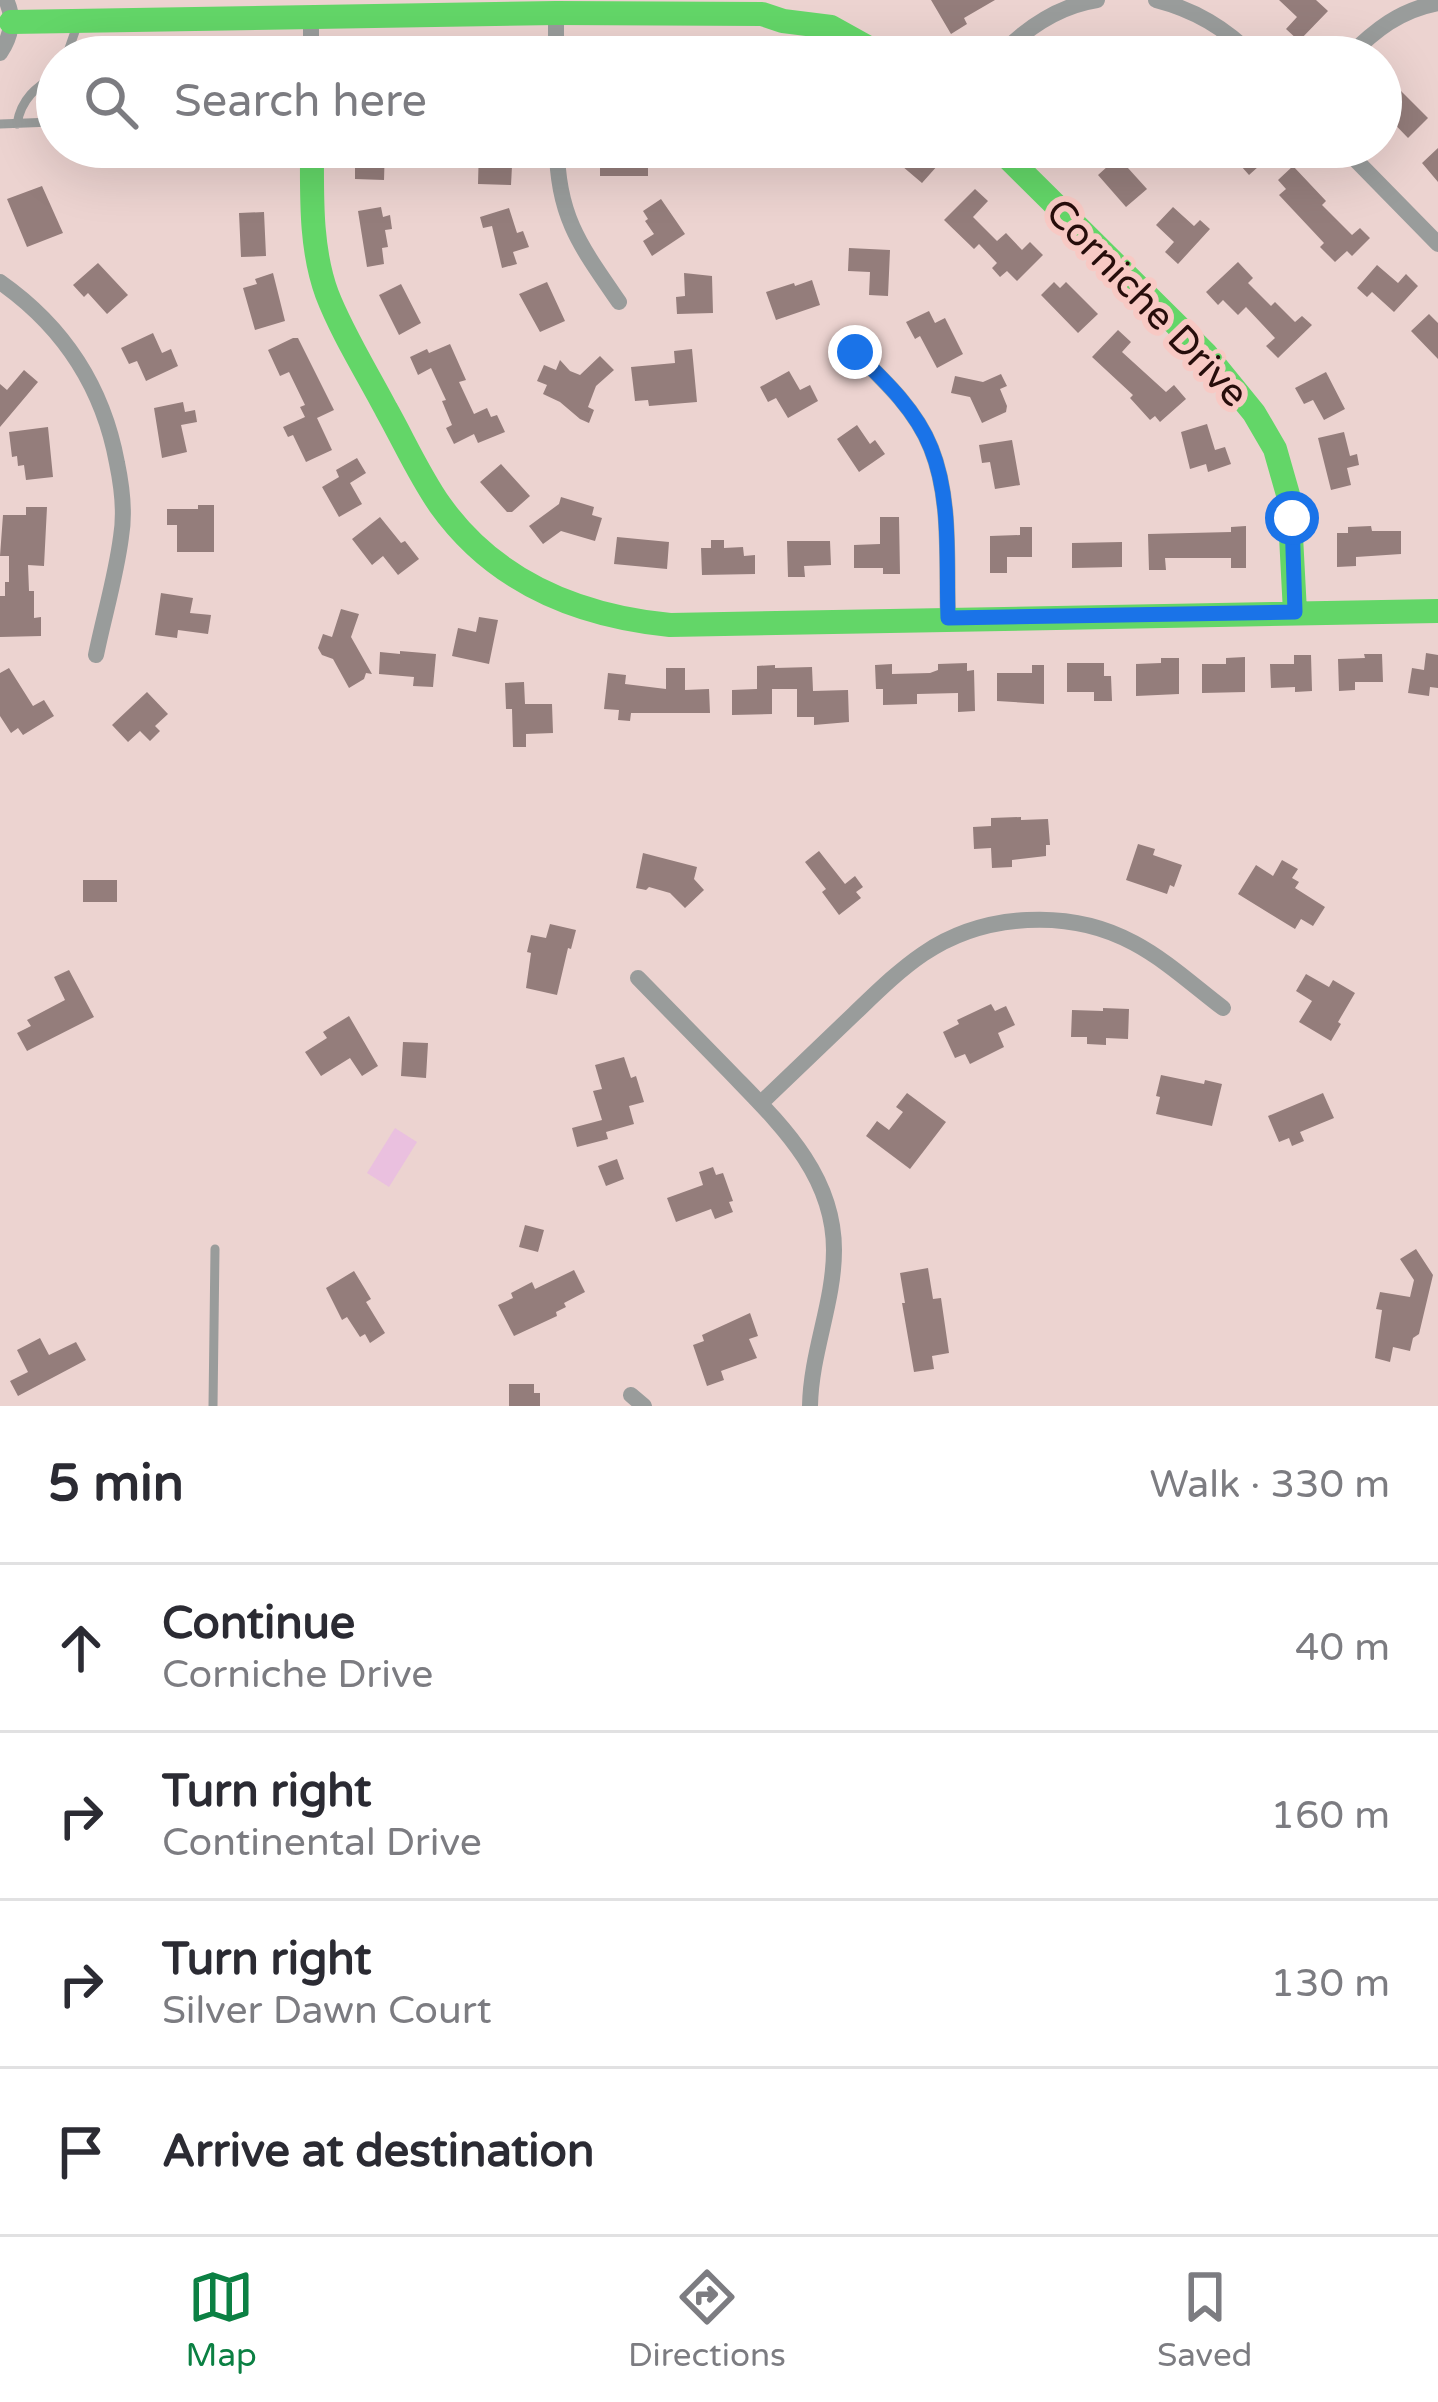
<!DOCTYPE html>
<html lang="en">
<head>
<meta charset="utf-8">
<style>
  body { margin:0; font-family:"Varela Round",sans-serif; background:#f2f2f3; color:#2b2b33 }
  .stop { position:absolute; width:36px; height:36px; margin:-27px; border:9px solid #1a73e8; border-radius:50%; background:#fff }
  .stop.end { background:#1a73e8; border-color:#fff; box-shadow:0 3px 12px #0008 }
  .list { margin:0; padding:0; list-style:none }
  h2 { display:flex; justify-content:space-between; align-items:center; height:156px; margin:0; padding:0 48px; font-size:51px }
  h2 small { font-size:39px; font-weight:400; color:#7c7c81 }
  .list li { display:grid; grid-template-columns:78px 1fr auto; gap:36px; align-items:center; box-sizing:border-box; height:168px; padding:0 48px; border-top:3px solid #e1e1e2 }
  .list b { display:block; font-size:45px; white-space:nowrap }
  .list p { margin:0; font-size:39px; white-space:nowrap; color:#7c7c81 }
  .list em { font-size:39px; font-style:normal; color:#7c7c81 }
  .icon { flex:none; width:66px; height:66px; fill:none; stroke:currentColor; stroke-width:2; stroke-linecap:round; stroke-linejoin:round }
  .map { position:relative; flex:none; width:1438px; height:1406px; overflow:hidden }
  .search { position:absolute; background:#fff; box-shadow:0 12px 48px #0002; left:36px; right:36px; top:36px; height:132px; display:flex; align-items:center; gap:30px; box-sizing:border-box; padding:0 42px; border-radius:66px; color:#7c7c81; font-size:45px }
  .sheet { height:828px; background:#fff }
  nav { display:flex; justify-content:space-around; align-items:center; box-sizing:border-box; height:168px; border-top:3px solid #e1e1e2; background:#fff; font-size:33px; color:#7c7c81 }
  nav a { display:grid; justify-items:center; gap:6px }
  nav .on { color:#0b8043 }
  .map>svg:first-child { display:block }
  .green { fill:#eac0df }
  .building { fill:#947d7b }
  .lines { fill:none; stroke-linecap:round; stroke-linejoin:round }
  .lane { stroke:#999c9b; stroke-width:9 }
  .street { stroke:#999c9b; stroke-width:16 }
  .fast { stroke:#63d668; stroke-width:24 }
  .route { stroke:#1a73e8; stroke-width:15 }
  .labels { text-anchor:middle; stroke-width:12; stroke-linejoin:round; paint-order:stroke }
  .street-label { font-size:39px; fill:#270d0b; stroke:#f8c9c4 }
</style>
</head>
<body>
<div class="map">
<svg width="1438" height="1406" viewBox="0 0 1438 1406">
  <rect width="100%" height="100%" fill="#ecd3d0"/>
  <path class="green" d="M395,1128L417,1142L389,1187L367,1173Z"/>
  <path class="building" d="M931,0H995L964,18L967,24L951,34Z
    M1279,0H1316L1328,11L1299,41L1286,29L1297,17Z
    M1381,89L1392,100L1401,91L1428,118L1408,138L1381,110Z
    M355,147H385L384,180L355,179Z
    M479,147H502L501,166H512L511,185L478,184Z
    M612,147H637V161H648V176H600V160H612Z
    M896,147H915L923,154L930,147H935L946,156L922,183L889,155Z
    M1223,147H1258L1268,158L1249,175L1234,158L1227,165L1216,154Z
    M1438,148V182L1422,163Z
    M1118,157L1147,189L1126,207L1098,175Z
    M1293,166L1326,201L1322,205L1352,235L1360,228L1370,238L1352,256L1347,251L1335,262L1320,247L1324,243L1279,195L1286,189L1278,180Z
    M42,186L63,233L27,247L7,199Z
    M975,189L988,201L973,217L997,241L1006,233L1022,250L1030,242L1043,255L1017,281L1007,271L1000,277L992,268L997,263L979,244L974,249L944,220Z
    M661,199L685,234L652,256L643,241L654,234L645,221L648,219L643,211Z
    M381,207L383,217L390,215L392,229L385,230L388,247L382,248L384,264L367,267L358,211Z
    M1173,207L1194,226L1200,220L1210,229L1178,264L1165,252L1174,242L1156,225Z
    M509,208L517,233L523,231L529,247L513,252L517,264L502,268L492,226L483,228L480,217Z
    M264,212L266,256L241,257L239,213Z
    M849,248L890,250L888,296L869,295L870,272L848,271Z
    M1238,262L1253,278L1248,283L1271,306L1275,302L1295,322L1302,316L1312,325L1278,358L1266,346L1275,338L1246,307L1238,315L1223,300L1218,305L1206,292Z
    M98,263L128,295L107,314L88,293L84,297L73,285Z
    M1377,265L1398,283L1406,274L1418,286L1394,312L1372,292L1367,297L1357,288Z
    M273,273L285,321L255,330L243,288L257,284L255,279Z
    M684,273L712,276L713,313L677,314L676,297L685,296Z
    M812,280L820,305L776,320L766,292L794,283L795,286Z
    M547,282L565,321L540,332L519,294Z
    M1054,282L1060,288L1066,282L1098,314L1078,333L1041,295Z
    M401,284L421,323L399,335L379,295Z
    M929,311L935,323L945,318L963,354L937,368L920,336L915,339L906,322Z
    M1429,314L1438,323V359L1411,331Z
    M1118,330L1131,342L1122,352L1166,392L1174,385L1186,399L1160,422L1155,416L1150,420L1130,398L1133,395L1092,357Z
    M153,333L162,353L171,349L178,366L146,381L137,361L129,364L121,348Z
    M293,338H298L334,410L317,418L332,450L306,462L293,435L288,437L283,427L305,417L300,407L305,405L289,372L280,376L268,350Z
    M450,344L466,380L459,382L474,414L487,408L491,417L497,415L505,432L478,443L474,434L454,444L446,428L452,425L442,401L446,400L431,368L418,375L410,357L427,349L429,353Z
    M692,349L697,402L649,406L648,400L635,401L631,367L675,363L674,351Z
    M600,356L614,370L596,386L588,407L594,410L589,423L580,419L560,402L543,394L547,385L537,381L544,365L556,370L560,360L570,371L580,375Z
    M24,370L38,382L0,427V384L7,390Z
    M789,371L800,390L810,385L818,401L788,418L776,398L768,402L760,387Z
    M1326,372L1345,409L1324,420L1313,400L1304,404L1295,388Z
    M1001,374L1007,386L1000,389L1007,406L1006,412L982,423L970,397L951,393L955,376L983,382Z
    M183,402L185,412L195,410L197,422L181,425L187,452L162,458L154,408Z
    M1207,424L1215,450L1225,447L1231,464L1208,472L1206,464L1190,469L1181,432Z
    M857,425L870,444L875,440L885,454L859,472L837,439Z
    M48,427L53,477L26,480L24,465L18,466L17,456L12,457L9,432Z
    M1344,432L1350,456L1357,454L1359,465L1347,468L1351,485L1331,490L1318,438Z
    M1012,440L1020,485L995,489L990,462L982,463L979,445Z
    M357,458L366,473L350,483L362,504L339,517L322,487L339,477L336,470Z
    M501,464L530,496L512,512H507L480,482Z
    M561,497L594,507L592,515L602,518L595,541L561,531L543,544L529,526L559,504Z
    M198,505H214V552H177V525H167V509H198Z
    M26,507H47L44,566L28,565L29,591H34V618L41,617V636L0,637V596H5V582H9V556H0L3,515H26Z
    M380,517L401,543L405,541L419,559L398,575L383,556L372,565L352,539Z
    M880,517H899L900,574H883V568H854V545L880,544Z
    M1246,526V568H1231V558H1165L1166,570H1149L1148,534L1231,532V527Z
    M1371,526L1372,531H1401V554L1356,557V566L1337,567V533H1348V527Z
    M1020,527H1032V557H1007V573H990V536L1020,535Z
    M617,537L669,542L667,569L614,564Z
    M711,540H724V548L743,547L744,556L755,555V574L702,575L701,548H711Z
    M787,541H830L831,565L804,566L805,577H788Z
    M1122,542V567L1072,568V543Z
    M161,593L193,598L190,613L211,615L208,634L178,630L177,638L155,635Z
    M341,609L359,614L351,637L372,674L366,673L364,679L349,688L333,659L322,655L318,648L323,634L332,637Z
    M479,617L498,620L489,664L452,656L458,628L476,632Z
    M400,651L436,654L433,687L413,686L414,677L379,674L380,652L400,654Z
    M1426,653L1438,655V688L1430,687L1429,696L1408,693L1412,668L1424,670Z
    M1364,654H1382L1383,682H1355V690L1339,691L1338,659L1365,658Z
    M1294,655H1311L1312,691L1295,692V687L1271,688L1270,664H1294Z
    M1245,657V692L1202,693V664H1226V658Z
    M1161,658H1179V694L1136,696V664L1161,663Z
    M967,663V671L974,670L975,711L958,712V693L917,694V704L883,705V689H876L875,665L892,664V674L930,673L938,670V664Z
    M1067,663H1104V676H1111L1112,701H1094V692H1067Z
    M775,665V668L812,667L813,691L848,690L849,722L814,725V717H797V689H772V714L732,715V690L757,689V666Z
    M1032,665H1044V704L997,701V673H1032Z
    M9,668L33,706L44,700L54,716L23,735L18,728L11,733L0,716V673Z
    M666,668H685V690L709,689L710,713H631L630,721L618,720L619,710L604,709L608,673L626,675L625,684L666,689Z
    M524,682L525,704H552L553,733L526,734V747H513L512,709H506L505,683Z
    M147,692L168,714L155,726L160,731L150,741L140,731L128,742L112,725Z
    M1021,817V820L1048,819L1050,845H1046V856L1012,860V867L992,868L991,848L974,849L973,827L991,826V818Z
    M1138,844L1155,849L1153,855L1182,865L1174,887L1170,885L1167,894L1126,880Z
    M819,851L845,884L855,876L863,887L856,892L861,898L839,915L822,892L826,889L805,862Z
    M643,853L697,867L694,879L704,890L685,908L670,893L649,887L646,890L636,888Z
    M1282,860L1298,869L1292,878L1299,882L1295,888L1325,907L1313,926L1301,919L1295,929L1238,894L1256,865L1273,876Z
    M83,880H117V902H83Z
    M550,924L576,930L571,949L568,948L557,995L526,988L531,953L527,952L531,935L546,938Z
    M69,970L94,1017L27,1051L17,1033L31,1026L27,1020L65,1000L54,977Z
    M1306,974L1329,987L1333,980L1355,993L1338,1022L1341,1024L1331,1041L1299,1022L1312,1001L1296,991Z
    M991,1004L995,1011L1006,1006L1015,1025L998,1033L1004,1047L970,1064L965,1054L955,1058L943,1032L959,1024L957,1020Z
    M1103,1008L1129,1009L1128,1039L1106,1038V1045L1087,1044V1037H1071L1072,1010L1103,1011Z
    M349,1016L378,1066L362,1076L350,1058L321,1076L305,1052L327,1038L323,1032Z
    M403,1042L428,1043L426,1078L401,1076Z
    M624,1057L631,1078L636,1076L644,1102L629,1106L634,1124L606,1132L608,1139L577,1147L572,1128L602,1120L593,1091L602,1089L595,1065Z
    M1161,1075L1204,1084L1205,1080L1222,1084L1212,1126L1156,1114L1160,1097L1156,1096Z
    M907,1093L946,1122L910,1169L866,1136L877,1121L889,1130L903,1112L896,1107Z
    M1323,1093L1334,1118L1300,1132L1304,1141L1292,1146L1289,1138L1279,1142L1268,1116Z
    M617,1159L624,1179L606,1186L598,1166Z
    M713,1167L716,1175L723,1173L733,1201L729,1202L733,1212L715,1219L711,1209L676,1222L667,1198L703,1185L699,1172Z
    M525,1225L544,1230L538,1252L519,1247Z
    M1416,1249L1433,1275L1419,1334L1413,1338L1410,1351L1393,1347L1390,1362L1375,1358L1382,1310L1376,1309L1380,1292L1410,1297L1414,1280L1400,1259Z
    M928,1268L933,1299L941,1298L949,1353L932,1356L934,1369L914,1372L902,1303H905L900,1273Z
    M574,1270L585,1292L564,1303L566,1307L556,1312L557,1316L514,1336L498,1305L513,1298L511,1293L532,1282L535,1289Z
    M354,1271L371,1299L366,1302L385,1333L370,1343L365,1334L360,1337L347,1317L342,1320L326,1288Z
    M750,1313L758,1336L749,1339L757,1358L721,1371L724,1380L707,1386L693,1345L704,1341L702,1335Z
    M40,1338L49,1355L76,1342L86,1360L18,1396L10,1381L28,1372L17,1350Z
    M509,1384H534V1393H540V1406H509Z"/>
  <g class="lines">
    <path class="lane" d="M66,57L78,23
      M0,124L52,122L57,115
      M17,124C21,99 36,87 57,74
      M213,1406L215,1249"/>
    <path class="street" d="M1156,0C1195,10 1225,28 1254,57
      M556,13V57
      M311,17V57
      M0,53C11,37 15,18 6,0
      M998,57C1025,29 1058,6 1097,0
      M1348,57C1375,30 1400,10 1438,3
      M557,147C557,216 581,247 619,302
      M1343,147L1438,244
      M0,282C64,327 103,387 117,463C122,487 125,514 121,537C116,576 104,616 96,655
      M855,352C884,380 916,410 931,448C952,500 946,563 948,618
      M638,978C668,1009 699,1040 729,1071C778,1122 834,1173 834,1250C834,1303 811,1352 810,1406
      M761,1103C792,1073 823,1044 854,1014C876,993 898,971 923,954C983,913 1070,908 1134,943C1166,960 1194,986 1223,1008
      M631,1395L644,1406"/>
    <path class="fast" d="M11,22L556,13L762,14L783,21L831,27L885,57
      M312,147C312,195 310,248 327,294C342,333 366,371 386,409C404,441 419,475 440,505C495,582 579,616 670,625L1438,611
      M997,147L1206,354L1254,413L1275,449L1289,498L1295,612"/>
  </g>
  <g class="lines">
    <path class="route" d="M855,352C884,380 916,410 931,448C952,500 946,563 948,618L1295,612L1292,518"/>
  </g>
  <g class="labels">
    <g class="street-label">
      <text transform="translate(1148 302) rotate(46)" y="14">Corniche Drive</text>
    </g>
  </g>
</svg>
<div class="stop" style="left:1292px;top:518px"></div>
<div class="stop end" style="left:855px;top:352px"></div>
<div class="search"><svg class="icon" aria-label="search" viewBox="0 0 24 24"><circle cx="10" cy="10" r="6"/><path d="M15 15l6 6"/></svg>Search here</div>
</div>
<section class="sheet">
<h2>5 min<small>Walk · 330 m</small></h2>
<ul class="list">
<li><svg class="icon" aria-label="ahead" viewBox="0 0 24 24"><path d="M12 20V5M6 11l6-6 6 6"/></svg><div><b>Continue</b><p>Corniche Drive</p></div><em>40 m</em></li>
<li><svg class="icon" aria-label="right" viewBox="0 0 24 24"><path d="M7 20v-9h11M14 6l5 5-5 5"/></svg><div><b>Turn right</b><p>Continental Drive</p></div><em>160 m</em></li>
<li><svg class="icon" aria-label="right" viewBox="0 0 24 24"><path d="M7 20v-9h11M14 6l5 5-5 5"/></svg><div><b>Turn right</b><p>Silver Dawn Court</p></div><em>130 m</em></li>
<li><svg class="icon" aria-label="arrive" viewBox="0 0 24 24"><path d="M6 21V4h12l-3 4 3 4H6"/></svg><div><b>Arrive at destination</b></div></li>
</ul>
</section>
<nav>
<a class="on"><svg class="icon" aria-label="map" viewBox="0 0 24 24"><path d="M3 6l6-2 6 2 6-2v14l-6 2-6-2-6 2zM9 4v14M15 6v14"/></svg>Map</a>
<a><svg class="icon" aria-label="directions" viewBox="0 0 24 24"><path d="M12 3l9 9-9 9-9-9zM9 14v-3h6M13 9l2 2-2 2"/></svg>Directions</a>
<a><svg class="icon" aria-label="saved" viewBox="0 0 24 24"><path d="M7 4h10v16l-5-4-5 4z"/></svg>Saved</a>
</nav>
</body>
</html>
